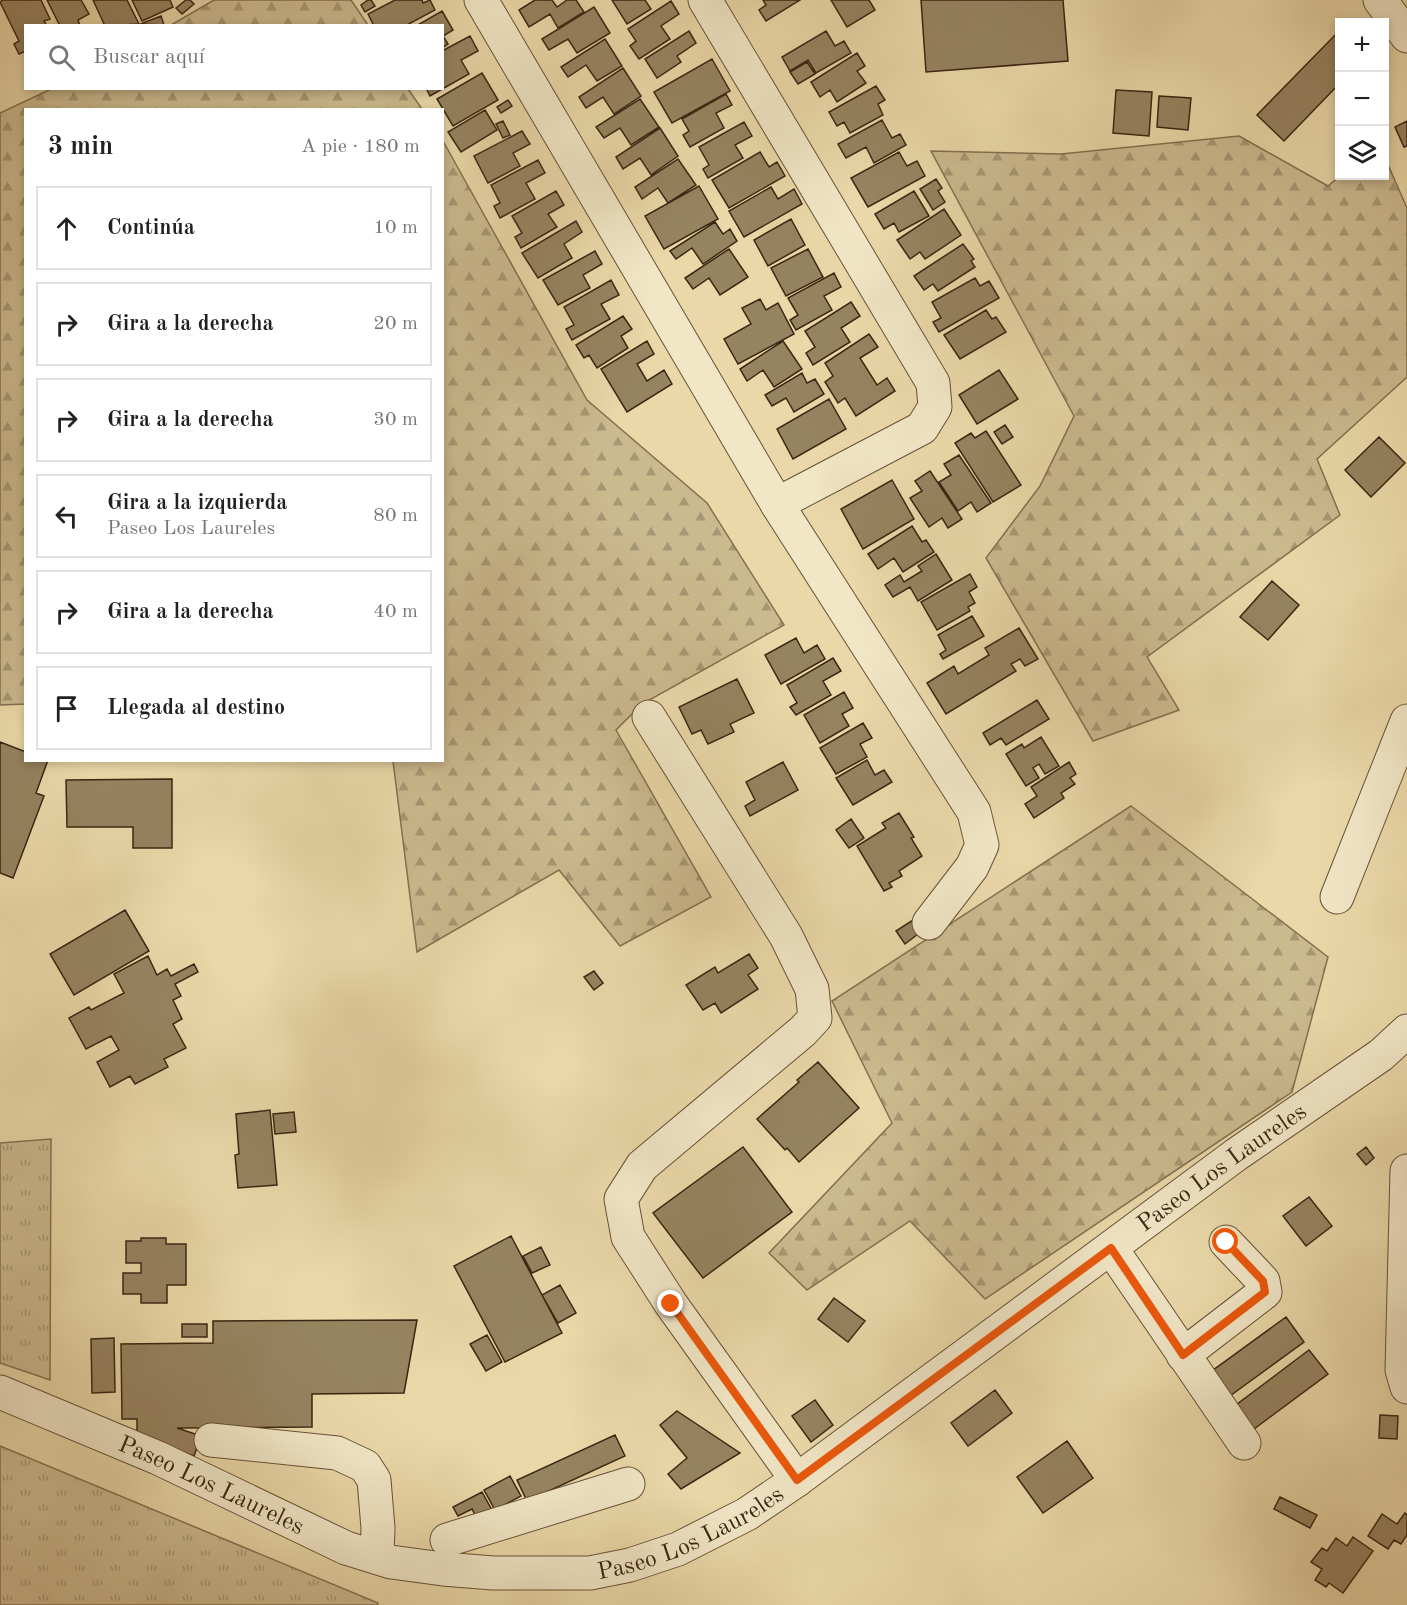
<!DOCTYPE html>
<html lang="es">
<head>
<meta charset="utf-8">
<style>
  body { margin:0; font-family:"Old Standard TT",serif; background:#f2f2f2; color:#202124 }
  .controls { position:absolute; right:18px; top:18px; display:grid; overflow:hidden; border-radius:0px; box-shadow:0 3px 9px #0003 }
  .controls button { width:54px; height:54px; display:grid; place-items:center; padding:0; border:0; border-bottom:2px solid #e0e0e0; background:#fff; color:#202124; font:30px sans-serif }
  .stop { position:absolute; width:18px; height:18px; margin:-14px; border:4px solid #ea580c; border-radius:50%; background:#fff }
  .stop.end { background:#ea580c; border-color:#fff; box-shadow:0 2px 6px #0008 }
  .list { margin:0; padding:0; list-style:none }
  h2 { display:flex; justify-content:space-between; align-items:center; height:78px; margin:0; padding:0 24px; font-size:26px }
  h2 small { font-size:20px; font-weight:400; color:#757577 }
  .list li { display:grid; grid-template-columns:39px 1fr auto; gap:18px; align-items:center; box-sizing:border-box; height:84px; margin:0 12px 12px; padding:0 12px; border:2px solid #e0e0e0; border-radius:0px }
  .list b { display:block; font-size:22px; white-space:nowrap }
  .list p { margin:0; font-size:20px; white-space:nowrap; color:#757577 }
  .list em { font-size:20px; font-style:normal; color:#757577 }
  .icon { flex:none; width:33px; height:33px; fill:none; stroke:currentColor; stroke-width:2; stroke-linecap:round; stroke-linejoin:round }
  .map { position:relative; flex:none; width:1407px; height:1605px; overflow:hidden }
  .search { position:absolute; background:#fff; box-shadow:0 3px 9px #0003; left:24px; top:24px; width:420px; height:66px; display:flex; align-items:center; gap:15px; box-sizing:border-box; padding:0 21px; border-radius:0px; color:#757577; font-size:22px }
  .panel { position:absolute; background:#fff; box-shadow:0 3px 9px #0003; left:24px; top:108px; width:420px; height:654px; border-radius:0px }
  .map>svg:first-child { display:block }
  .grass { fill:url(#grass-tufts); stroke:#847051; stroke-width:1.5 }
  .forest { fill:url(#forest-firs); stroke:#847051; stroke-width:1.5 }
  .building { fill:#968360; stroke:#3b2613; stroke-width:1.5 }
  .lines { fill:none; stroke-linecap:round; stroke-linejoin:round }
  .minor-casing { stroke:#675238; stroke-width:35 }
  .minor { stroke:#f1e6c6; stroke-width:33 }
  .route { stroke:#ea580c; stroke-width:8 }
  .labels { text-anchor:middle; stroke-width:4.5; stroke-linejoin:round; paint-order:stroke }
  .street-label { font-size:24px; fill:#3b2613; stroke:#f1e6c6 }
</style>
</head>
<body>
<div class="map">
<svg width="1407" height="1605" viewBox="0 0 1407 1605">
  <defs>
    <pattern id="grass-tufts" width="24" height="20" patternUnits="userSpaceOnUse" patternTransform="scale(1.5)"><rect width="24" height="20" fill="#ccba8f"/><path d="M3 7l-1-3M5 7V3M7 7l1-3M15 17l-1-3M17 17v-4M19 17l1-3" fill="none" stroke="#a79774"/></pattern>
    <pattern id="forest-firs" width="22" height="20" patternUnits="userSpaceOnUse" patternTransform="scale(1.5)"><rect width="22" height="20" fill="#ccba8f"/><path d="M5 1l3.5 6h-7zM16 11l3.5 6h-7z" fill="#a79774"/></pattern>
  </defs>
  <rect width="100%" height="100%" fill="#ead8a8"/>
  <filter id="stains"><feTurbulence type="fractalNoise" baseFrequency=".00333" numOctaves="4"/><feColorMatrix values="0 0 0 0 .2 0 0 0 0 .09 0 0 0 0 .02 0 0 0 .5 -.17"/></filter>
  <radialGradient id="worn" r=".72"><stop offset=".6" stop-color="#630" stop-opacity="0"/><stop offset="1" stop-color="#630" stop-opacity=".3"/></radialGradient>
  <path class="grass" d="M51,1139L50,1380L0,1363V1143Z
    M0,1446L378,1603V1605H0Z"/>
  <path class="forest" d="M214,0H351L368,25H171Z
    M51,89H408L422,109L26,110V704L0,705V113Z
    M1239,136L1328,186L1340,176H1384L1385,158L1407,208V377L1317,459L1340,515L1147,657L1179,710L1093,741L986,558L1040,486L1074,416L931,151L1061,154Z
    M443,141L587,400L707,503L784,625L642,704L616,730L711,897L620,946L559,870L417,952L393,761L442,760Z
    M1131,806L1328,957L1292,1092L985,1299L910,1221L807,1290L769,1253L892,1123L832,1001Z"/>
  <path class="building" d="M3,0H41L50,19L44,21L47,26H26V51L19,54L14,44L19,41L0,2Z
    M47,0H81L89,14L78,20L80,26H60Z
    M93,0H127L139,24L105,26Z
    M132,0H170L173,7L142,21Z
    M186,0H190L194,4L182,14L176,8Z
    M368,0H371L375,6L365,12L361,5Z
    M395,0H422L423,3L430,0L435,10L405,26H374L368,14Z
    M535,0H552L557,7L567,0H576L584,12L558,28L550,14L529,27L519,10Z
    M612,0H645L651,9L627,24Z
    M763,0H800L766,21L759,10L766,5Z
    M831,0H869L875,10L847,27Z
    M921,0H1063L1068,61L926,72Z
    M671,1L679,14L661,26L670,39L639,59L630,46L636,41L628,29Z
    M594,7L610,33L577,53L568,39L549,50L542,39Z
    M442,11L453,30L443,36L448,44L442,48V26H416Z
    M161,16L164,25L141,24L143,23Z
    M1340,30V83L1284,141L1257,115Z
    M689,31L696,43L677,56L681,62L657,78L645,59Z
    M826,31L835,46L844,41L851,53L816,73L808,60L790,71L782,57Z
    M470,36L478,51L461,60L469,74L430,96L426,88H442V51Z
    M605,39L622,66L597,81L586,65L568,77L561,67Z
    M857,53L865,66L857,71L866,83L837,102L830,90L820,97L811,82Z
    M712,59L730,91L672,123L654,92Z
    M807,62L815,74L798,84L790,72Z
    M623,68L641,96L614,114L603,97L586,108L579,97Z
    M482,73L498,100L453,126L437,99Z
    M876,86L885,100L878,104L883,115L850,133L844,122L837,126L829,112Z
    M1116,90L1152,92L1149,136L1113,133Z
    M726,94L732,105L716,113L724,128L690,147L683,135L689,131L682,119Z
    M1159,96L1191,98L1188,130L1157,127Z
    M640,99L659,127L631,145L620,128L604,138L596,127Z
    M508,100L512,106L501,113L497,107Z
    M485,110L497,130L461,152L448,132Z
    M882,120L892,138L900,134L906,145L874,163L866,147L846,158L838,144Z
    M503,121L510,135L503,138L496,124Z
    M1407,121V146L1404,147L1395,127Z
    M744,122L752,136L735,145L743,158L708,178L703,169L709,165L699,147Z
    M660,128L678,156L651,175L640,158L623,169L616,157Z
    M522,131L530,144L513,153L520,166L488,183L474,156Z
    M760,152L769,167L777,162L785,176L729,208L712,180Z
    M899,152L907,166L917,161L925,176L868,207L851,178Z
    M678,159L696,185L668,203L658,188L642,199L635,187Z
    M538,160L545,173L526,183L535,199L500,218L494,206L500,203L491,185Z
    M936,179L942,188L938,191L945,202L933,210L920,189Z
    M699,186L718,219L664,249L645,216Z
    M771,187L778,199L794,189L802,204L744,237L729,211Z
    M556,191L564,205L548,214L557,227L521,248L515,237L522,233L512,216Z
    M914,191L929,216L899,232L894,223L884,229L875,214Z
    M944,209L961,235L925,259L920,252L910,259L897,240Z
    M791,219L805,245L768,266L754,240Z
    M576,221L582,232L564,244L572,258L538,278L522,253Z
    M715,222L723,234L730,229L737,241L703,264L692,248L676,259L670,251Z
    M963,244L974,259L971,261L975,267L938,291L933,284L924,290L914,276Z
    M729,249L748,277L720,295L709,278L693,289L685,278Z
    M808,249L823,277L786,296L771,268Z
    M595,251L602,264L583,275L590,288L558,305L543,280Z
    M834,273L841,287L824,296L832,310L796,330L790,320L798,315L788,298Z
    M975,278L980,286L989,281L999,298L939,332L933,322L941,318L932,302Z
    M611,280L619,295L601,304L610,319L572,340L566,329L574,325L564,307Z
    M760,299L766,310L778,303L794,334L738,364L724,339L751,324L742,308Z
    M851,302L860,316L841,328L850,342L813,365L806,353L815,347L805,331Z
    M986,310L992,319L996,317L1006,332L960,359L944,335Z
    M623,316L632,329L621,336L628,348L597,368L589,355L584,358L576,345Z
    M869,334L878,347L860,358L877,385L887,378L895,391L856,416L845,398L838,403L825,382L833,376L825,363Z
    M647,341L654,354L637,364L647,381L664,370L672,384L627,412L601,369Z
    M783,341L802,369L774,387L763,370L747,381L740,369Z
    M999,370L1018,399L977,424L959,395Z
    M802,373L807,383L815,379L824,394L794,412L786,398L772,406L765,395Z
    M829,399L846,429L793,459L777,429Z
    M1005,425L1013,437L1002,444L994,432Z
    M986,431L1021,485L993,502L955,443L971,433L975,438Z
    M1379,437L1405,463L1371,497L1345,470Z
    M959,455L991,503L977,512L971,502L958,511L939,482L951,475L944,464Z
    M930,471L962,519L948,528L942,518L929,527L910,498L922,491L915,481Z
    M892,480L914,519L863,549L841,509Z
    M912,526L922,542L926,540L934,552L903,572L894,558L878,569L868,554Z
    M936,554L952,580L918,601L910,587L893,597L885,585L900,575L904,582L922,571L918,566Z
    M970,574L977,587L969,592L975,603L968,607L970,611L937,630L921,602Z
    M1272,581L1299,605L1268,640L1240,617Z
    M972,616L984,636L943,659L940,654L946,650L938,635Z
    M1019,628L1038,659L1025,666L1020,659L1011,664L1016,671L946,714L927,683L954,666L958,674L989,655L985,648Z
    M796,638L804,653L817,645L825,659L781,684L765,655Z
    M833,658L841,671L823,681L831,695L796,715L790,707L797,703L787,685Z
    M737,679L754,713L730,724L734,732L708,744L701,730L692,734L679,707Z
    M844,692L853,708L842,714L849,726L820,743L804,715Z
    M1037,700L1049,719L1006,745L1001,738L990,745L983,733Z
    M863,723L872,738L860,744L867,757L836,774L820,748Z
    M1041,737L1059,766L1045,774L1039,764L1033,768L1039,778L1026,786L1006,754L1022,744L1024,748Z
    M0,742L26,752V760H48L36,793L44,796L13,878L0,873Z
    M867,760L875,775L884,770L892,782L853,805L836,778Z
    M783,762L798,790L750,816L745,806L755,800L746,782Z
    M1069,762L1076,774L1070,778L1075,784L1061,793L1064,798L1034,818L1025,804L1037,796L1031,787Z
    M172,779V848H133V827H67L66,780Z
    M899,813L914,837L911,838L922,856L899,871L902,876L889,883L892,887L884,891L857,846L886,828L882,823Z
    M851,819L864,838L849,848L836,830Z
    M125,910L149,951L74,995L50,954Z
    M913,920L922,931L905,944L896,931Z
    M749,954L758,968L748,975L758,989L721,1013L715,1003L703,1010L686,985L715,967L718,973Z
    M148,956L157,975L167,969L171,976L194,964L198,972L175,984L181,996L173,1000L182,1019L173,1024L186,1048L164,1059L168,1067L135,1084L130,1076L110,1087L97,1062L119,1050L111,1036L86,1049L69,1018L89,1007L91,1010L124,993L114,974Z
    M594,971L603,983L594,990L584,977Z
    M818,1062L859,1108L799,1162L787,1148L785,1150L757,1119L799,1082L797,1080Z
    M270,1110L277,1185L238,1188L235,1155L239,1154L236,1114Z
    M294,1112L296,1132L275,1134L273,1114Z
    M743,1147L792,1212L703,1278L653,1213Z
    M1366,1147L1374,1158L1366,1165L1357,1154Z
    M1309,1197L1332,1226L1306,1246L1283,1216Z
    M511,1236L562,1333L505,1362L454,1266Z
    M141,1238H166V1244H186V1285H167V1303H141V1294H123V1273H141V1263H126V1241H141Z
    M541,1247L550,1265L532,1273L523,1256Z
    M560,1285L576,1313L558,1323L542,1295Z
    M834,1298L865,1321L848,1342L818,1319Z
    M1286,1317L1304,1342L1223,1401L1205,1376Z
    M417,1320L404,1393L312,1394V1427L177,1428L201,1436L194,1456L137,1436V1419H122L121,1344L213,1343V1321Z
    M182,1324H207V1337H182Z
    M487,1335L502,1362L486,1371L470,1344Z
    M114,1338L115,1392L92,1393L91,1339Z
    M1309,1350L1328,1374L1246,1435L1228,1411Z
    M995,1390L1012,1413L968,1446L951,1423Z
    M815,1400L833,1425L811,1442L792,1416Z
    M677,1411L740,1453L681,1489L668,1474L687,1458L660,1425Z
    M1380,1415L1398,1416L1397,1439L1379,1438Z
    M615,1435L625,1456L527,1501L517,1480Z
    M1067,1441L1093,1478L1043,1513L1017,1477Z
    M510,1476L521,1496L495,1510L484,1490Z
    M482,1492L492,1510L477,1519L472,1509L458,1516L453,1507Z
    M1280,1497L1317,1515L1310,1528L1274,1509Z
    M1405,1513L1407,1515V1535L1401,1544L1394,1540L1388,1549L1368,1536L1382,1514L1397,1524Z
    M1353,1537L1373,1551L1343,1593L1329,1583L1326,1587L1315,1580L1322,1569L1311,1562L1322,1548L1327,1551L1336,1538L1347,1546Z"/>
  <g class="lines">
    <defs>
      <g id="minor">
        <path d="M481,0L777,504L974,812L982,845L972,867L929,923"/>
        <path d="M705,0L933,383L935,407L922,428L777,504"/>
        <path d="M1380,0L1407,36"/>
        <path d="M649,717L786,936L812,989L815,1018L803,1031L642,1166L621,1199L628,1237L671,1304L797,1480"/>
        <path d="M1337,897L1407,721"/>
        <path d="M1407,1171L1402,1370L1407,1387"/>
        <path d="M1111,1248L1244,1443"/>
        <path d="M1183,1355L1265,1292L1263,1281L1226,1242"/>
        <path id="s1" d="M0,1392L158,1458L346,1548L391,1562L443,1569L493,1573H590L630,1565L678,1549L747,1514L797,1480L1237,1154L1381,1055L1407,1031"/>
        <path d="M211,1440L337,1453L365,1466L374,1480L378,1528L377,1557"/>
        <path d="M447,1540L628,1484"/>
      </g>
    </defs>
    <use href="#minor" class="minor-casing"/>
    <use href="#minor" class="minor"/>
  </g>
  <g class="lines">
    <path class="route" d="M671,1304L797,1480L1111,1248L1183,1355L1265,1292L1263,1281L1226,1242"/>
  </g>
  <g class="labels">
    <g class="street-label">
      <text dy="8" stroke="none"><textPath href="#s1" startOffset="1383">Paseo Los Laureles</textPath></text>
      <text dy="8" stroke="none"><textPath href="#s1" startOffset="231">Paseo Los Laureles</textPath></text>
      <text dy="8" stroke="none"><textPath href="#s1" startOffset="735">Paseo Los Laureles</textPath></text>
    </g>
  </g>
  <rect width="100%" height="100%" filter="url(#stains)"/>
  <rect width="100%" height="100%" fill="url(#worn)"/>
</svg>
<div class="controls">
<button>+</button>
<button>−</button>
<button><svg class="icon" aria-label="layers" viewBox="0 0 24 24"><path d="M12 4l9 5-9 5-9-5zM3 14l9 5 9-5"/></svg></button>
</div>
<div class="stop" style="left:1226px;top:1242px"></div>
<div class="stop end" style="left:671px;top:1304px"></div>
<div class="search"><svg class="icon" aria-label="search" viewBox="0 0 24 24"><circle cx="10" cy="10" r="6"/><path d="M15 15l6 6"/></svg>Buscar aquí</div>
<section class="panel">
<h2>3 min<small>A pie · 180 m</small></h2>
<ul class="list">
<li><svg class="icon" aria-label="ahead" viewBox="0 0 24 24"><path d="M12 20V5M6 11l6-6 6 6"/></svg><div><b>Continúa</b></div><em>10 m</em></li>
<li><svg class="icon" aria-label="right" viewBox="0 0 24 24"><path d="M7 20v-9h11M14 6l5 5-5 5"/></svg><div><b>Gira a la derecha</b></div><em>20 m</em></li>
<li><svg class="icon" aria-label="right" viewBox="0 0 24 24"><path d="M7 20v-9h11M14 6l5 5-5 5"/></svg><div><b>Gira a la derecha</b></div><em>30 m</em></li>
<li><svg class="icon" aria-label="left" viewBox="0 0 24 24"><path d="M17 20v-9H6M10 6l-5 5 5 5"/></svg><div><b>Gira a la izquierda</b><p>Paseo Los Laureles</p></div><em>80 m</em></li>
<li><svg class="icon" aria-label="right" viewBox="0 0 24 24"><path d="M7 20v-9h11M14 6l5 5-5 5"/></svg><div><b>Gira a la derecha</b></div><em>40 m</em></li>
<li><svg class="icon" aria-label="arrive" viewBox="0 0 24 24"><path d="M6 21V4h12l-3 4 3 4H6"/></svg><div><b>Llegada al destino</b></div></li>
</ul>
</section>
</div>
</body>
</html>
